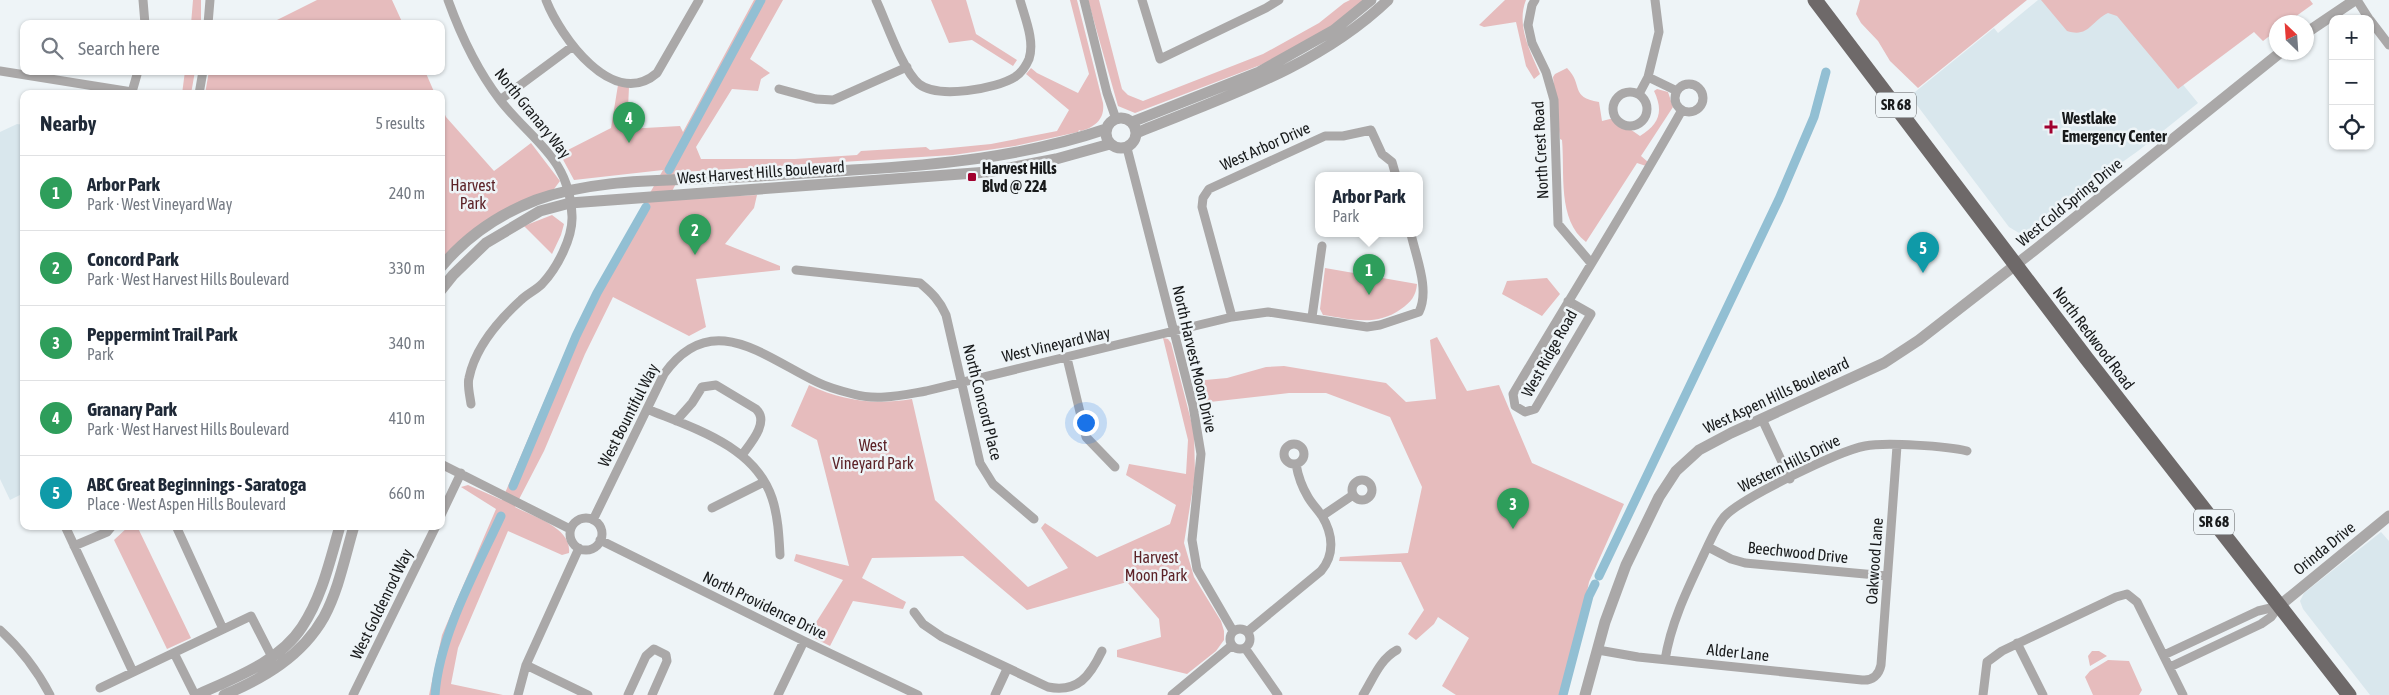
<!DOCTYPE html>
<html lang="en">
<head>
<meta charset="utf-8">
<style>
  body { margin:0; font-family:"Asap Condensed",sans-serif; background:#f6f6f7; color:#1f2937 }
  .controls { position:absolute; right:15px; top:15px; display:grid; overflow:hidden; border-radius:10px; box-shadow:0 1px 4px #0004 }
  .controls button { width:45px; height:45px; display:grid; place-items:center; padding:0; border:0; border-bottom:1px solid #e0e1e3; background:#fff; color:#1f2937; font:25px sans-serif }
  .compass { position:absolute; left:2269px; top:15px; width:45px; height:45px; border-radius:50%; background:#fff; box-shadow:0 1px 4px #0004; rotate:335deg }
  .you { position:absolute; left:1085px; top:422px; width:18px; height:18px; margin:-12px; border:4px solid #fff; border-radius:50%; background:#1a73e8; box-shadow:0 0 0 8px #1a73e833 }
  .badge { display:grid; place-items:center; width:32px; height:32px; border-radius:50%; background:#1a73e8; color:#fff; font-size:16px; font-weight:700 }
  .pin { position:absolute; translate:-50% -41px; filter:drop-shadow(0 1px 2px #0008) }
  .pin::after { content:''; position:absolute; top:26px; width:18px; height:15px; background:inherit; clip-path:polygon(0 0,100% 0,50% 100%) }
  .popup { position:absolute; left:1315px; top:172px; width:108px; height:65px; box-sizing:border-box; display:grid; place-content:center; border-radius:10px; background:#fff; filter:drop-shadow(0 1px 4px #0005); font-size:16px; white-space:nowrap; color:#747a83 }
  .popup b { font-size:19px; color:#1f2937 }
  .popup::after { content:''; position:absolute; left:50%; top:100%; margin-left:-10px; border:10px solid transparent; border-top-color:#fff }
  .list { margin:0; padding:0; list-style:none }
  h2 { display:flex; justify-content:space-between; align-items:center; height:65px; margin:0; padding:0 20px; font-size:21px }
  h2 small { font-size:16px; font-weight:400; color:#747a83 }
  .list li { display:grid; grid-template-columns:32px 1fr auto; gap:15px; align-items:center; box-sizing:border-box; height:75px; padding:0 20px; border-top:1px solid #e0e1e3 }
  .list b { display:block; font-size:19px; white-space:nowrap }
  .list p { margin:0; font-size:16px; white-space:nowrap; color:#747a83 }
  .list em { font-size:16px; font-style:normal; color:#747a83 }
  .icon { flex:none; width:28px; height:28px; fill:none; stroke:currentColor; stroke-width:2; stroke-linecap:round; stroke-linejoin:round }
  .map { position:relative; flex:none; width:2389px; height:695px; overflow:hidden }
  .search { position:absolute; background:#fff; box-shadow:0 1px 4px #0004; left:20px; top:20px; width:425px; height:55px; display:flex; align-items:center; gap:12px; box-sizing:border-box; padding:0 18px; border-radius:10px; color:#747a83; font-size:19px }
  .panel { position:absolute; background:#fff; box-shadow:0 1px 4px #0004; left:20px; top:90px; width:425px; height:440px; border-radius:10px }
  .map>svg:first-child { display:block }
  .built { fill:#d9e7ed }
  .green { fill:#e6bcbd }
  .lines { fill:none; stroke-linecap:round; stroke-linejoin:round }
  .canal { stroke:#92bfd3; stroke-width:9 }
  .minor { stroke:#aaa8a8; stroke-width:9 }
  .tertiary { stroke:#aaa8a8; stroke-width:11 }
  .primary { stroke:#6e6969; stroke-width:15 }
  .poi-dot { fill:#a1012f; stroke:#eef4f7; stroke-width:2 }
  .labels { text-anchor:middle; stroke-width:5; stroke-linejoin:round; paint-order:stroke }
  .shield { fill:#eef4f7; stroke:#585b5d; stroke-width:1 }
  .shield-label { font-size:15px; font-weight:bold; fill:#181a1b }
  .street-label { font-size:16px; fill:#181a1b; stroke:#eef4f7 }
  .poi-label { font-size:16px; font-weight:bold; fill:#181a1b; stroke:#eef4f7; text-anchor:start }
  .park-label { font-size:16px; fill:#5c2227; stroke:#eef4f7 }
</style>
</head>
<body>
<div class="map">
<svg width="2389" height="695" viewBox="0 0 2389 695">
  <rect width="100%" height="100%" fill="#eef4f7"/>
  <path class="built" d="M2038,0H2114L2198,103L2138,151L2059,207L2031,230L2019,233L2009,227L1910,96L1994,28L1998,33Z
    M17,124L24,125V493L10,500L0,479V132Z
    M2381,532L2389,541V695H2370L2303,609L2300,601L2304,593Z"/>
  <path class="green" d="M193,0H201V24H191Z
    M317,0H392L403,24H269Z
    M754,0H783L750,59L770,73L761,79L758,91L732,89L696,147L701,159H795L857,155L861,151L926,147L930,150L991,144L1057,131L1069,110L1026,74L1031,68L1037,73L1078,93L1089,74L1070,0H1077L1103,103C1105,119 1095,127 1081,131L1079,130L1078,132L1015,146L953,155L682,172L668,199L757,195L754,208L725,244L780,266V270L696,279L706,327L689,336L613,297L585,354L544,451L515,507C533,517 572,527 569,553L562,555L508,531L458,648L451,684L503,695H429L442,635L496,509L461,487L468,485L502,500L572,336L597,286L663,170L574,180L560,154L611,128L618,85L629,87L627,129L680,126L683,132Z
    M931,0H966L976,34L1017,60L1013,66L972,40L949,43Z
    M1088,0H1099L1122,89L1128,95L1143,101L1263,54L1319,23L1344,3L1350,0H1365L1332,26L1271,61L1135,113L1118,106Z
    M1505,0H1526C1516,25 1530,51 1540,74L1534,79L1526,66L1516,22L1484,27L1479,25Z
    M1860,0H2027L1918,88L1890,61L1878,41L1861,23L1856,14Z
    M2041,0H2310L2313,4L2288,22H2276V31L2263,41L2254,32L2178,89L2117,16L2108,13C2091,21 2089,38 2067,31Z
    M1567,68C1584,85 1569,97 1599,102L1602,121L1614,118L1640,136C1659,124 1664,112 1654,91L1657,89L1668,92L1673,107L1641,156L1648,162L1646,166L1637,163L1586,242C1557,220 1565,173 1562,140L1560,139L1553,77L1555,74Z
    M185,71H195L191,94H182Z
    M209,71H425L435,94H205Z
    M441,106L446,117L494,171L531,143L560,181L554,189L441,259Z
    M552,215L564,224L561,235L552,254L524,226Z
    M1325,268L1417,284C1416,296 1411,302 1401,309C1376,327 1351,319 1323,315L1320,309Z
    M1547,278L1560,294L1542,316L1502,294L1507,281Z
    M1437,337L1467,391L1499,385L1532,463L1624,504L1589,582L1566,695H1456L1442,686L1469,638L1438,617L1434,624L1416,640L1408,634L1424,610L1401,562L1339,561L1340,557L1408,553L1422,487L1390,417L1326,393H1289L1201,403L1194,381L1227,378L1266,367L1284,366L1386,383L1406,402L1436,399L1430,340Z
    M1163,338L1168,339L1171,343L1194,432L1195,475L1184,543L1194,577L1221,621L1224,631V640L1216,651L1187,674L1117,657V650L1161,637L1159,619L1127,582L1027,610L963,556L872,558L862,578L906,602L903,609L853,601L830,646L808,635L843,580L794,561L796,554L849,566L817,440L791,426L809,385C843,401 874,405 912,399L935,500L1028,587L1068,568L1041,528L1045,523L1097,557L1170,524L1176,505L1126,475L1129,464L1186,474L1188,440Z
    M129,526H137L191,638L167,649L114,540Z
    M2092,651H2099L2107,656L2090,666L2088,656Z
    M2108,660L2129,661L2142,690L2139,695H2093L2085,677L2090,671Z"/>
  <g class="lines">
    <path class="canal" d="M669,170L761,0
      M513,486L576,336L597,293L646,207
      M1599,576L1779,199L1814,117L1826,72
      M435,695C439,636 476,570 501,516
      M1563,695L1589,596L1595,584"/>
    <path class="minor" d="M143,0L145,24
      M448,0C461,36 477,70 500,100C532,141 570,158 572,216C573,238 557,268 542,284C536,290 527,294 521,300C499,320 475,348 469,378C467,385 470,396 471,404
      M546,0C560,36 613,111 657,73L699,0
      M876,0C886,21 902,70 919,84C938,99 996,89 1015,77C1021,73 1026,66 1029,59C1035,41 1025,18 1020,0
      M1084,0L1107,93L1116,119
      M1142,0L1160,59L1266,8L1279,0
      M1535,0L1532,5L1528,25L1532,43L1546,72L1554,100L1558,224L1591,263
      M2357,0L2369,19
      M2370,20L2389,45
      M208,24L210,0
      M0,71L132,92L138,71
      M1648,77L1677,91
      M1675 98a14 14 0 1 1 28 0a14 14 0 1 1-28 0Z
      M779,89L816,99L833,100L907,67
      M1613 109a17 17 0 1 1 34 0a17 17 0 1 1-34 0Z
      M199,94L203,71
      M1639,94L1648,77L1659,32L1655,0
      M500,100L573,46
      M1127,148L1193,406L1201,454L1192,540L1197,569L1233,631
      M796,270L920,283C932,293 940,301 946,315L980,463L993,484L1034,519
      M1568,301L1591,314L1535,409L1525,412L1515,406L1513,394C1569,299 1628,206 1682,110
      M1232,317L1202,207L1203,198L1209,189L1325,136H1343L1371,130L1382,154L1392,162L1396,176
      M1312,317L1322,246
      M1067,358L1086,437L1115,467
      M647,409C693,428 755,446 772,498C778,516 779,536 780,555
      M1762,419L1790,479
      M676,421L692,403L702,387L716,385L756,409C770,422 750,444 742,455
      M1284 454a10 10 0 1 1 20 0a10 10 0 1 1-20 0Z
      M441,464L570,529
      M1352 490a10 10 0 1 1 20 0a10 10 0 1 1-20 0Z
      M712,508L764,482
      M441,515L461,473
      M1322,516L1353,495
      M570 534a16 16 0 1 1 32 0a16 16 0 1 1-32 0Z
      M593,520L664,374C711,308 763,356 817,382C829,388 841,391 853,394C877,401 902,395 926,391L1232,317L1268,312L1367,327L1380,325L1419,312C1430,290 1416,257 1411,234
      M65,526L133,672
      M176,526L223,629
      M600,540L804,641L918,695
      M74,546L107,532L112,526
      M1708,547L1731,559L1745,563L1887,576
      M914,612L923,624L942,637L1048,687C1078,693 1090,676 1102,651
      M1230 639a10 10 0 1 1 20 0a10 10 0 1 1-20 0Z
      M0,630C21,649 37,670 50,695
      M1247,632L1321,571C1335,555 1333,534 1322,516C1318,510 1312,504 1308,497C1302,487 1298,476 1296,464
      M2017,643L2043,695
      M1245,648L1278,695
      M1598,650L1638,657L1862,680C1872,681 1879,675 1881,665L1897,446
      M174,653L195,695
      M2164,655L2258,611L2279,606
      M1665,660C1671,622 1688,588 1704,554C1710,542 1715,528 1724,517C1741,498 1839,451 1865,446C1885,442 1947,446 1967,451
      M526,665L588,695
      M2170,667L2261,624L2271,617L2279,606
      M100,688L251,616L272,657
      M353,695L436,526
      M518,695L526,665L579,548
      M628,695L646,656L654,649L666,655L667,661L652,695
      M778,695L804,641
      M995,695L1007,669
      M1172,695L1231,646
      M1363,695C1373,679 1380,659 1397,650
      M1983,695L1987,662L2002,651L2116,597L2127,594L2137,602L2183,695"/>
    <path class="tertiary" d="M2306,33L2355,0
      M1106 133a15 15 0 1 1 30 0a15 15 0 1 1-30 0Z
      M1132,122L1259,72L1334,30L1371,0
      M1136,133C1224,97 1318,67 1388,0
      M441,267C466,237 500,214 536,200C594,179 660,181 720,178C764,176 808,173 852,170C938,165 1024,157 1106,129
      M441,290L453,275L486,243L540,211L570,203L988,172L1056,159L1110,144
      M2279,606L2389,516
      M197,695C234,678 279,662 302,627C322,597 330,560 340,526
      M224,695C264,678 302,656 324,617C339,589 345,556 354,526
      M1585,695L1605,622L1626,565L1659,497L1676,471L1699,450L1731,433L1884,363L1919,340L2036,249L2281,52"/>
    <path class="primary" d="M1815,0L2087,359L2349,695"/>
  </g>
  <g class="poi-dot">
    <path d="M2048.5 119.5h5v5h5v5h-5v5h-5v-5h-5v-5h5z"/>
    <rect x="967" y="172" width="10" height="10" rx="2.5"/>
  </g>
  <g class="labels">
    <g class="shield">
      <rect x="1876" y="92.5" width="40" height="25" rx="4"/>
      <rect x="2194" y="509.5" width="40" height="25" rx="4"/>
    </g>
    <g class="shield-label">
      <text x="1896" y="110">SR 68</text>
      <text x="2214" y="527">SR 68</text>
    </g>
    <g class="street-label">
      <text transform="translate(533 113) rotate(51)" y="6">North Granary Way</text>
      <text transform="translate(1265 146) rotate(-24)" y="6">West Arbor Drive</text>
      <text transform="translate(1540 150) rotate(-93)" y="6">North Crest Road</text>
      <text transform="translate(761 172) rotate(-4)" y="6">West Harvest Hills Boulevard</text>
      <text transform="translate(2069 202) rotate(-39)" y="6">West Cold Spring Drive</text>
      <text transform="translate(2094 338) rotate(53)" y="6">North Redwood Road</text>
      <text transform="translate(1056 344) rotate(-13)" y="6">West Vineyard Way</text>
      <text transform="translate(1549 353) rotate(-61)" y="6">West Ridge Road</text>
      <text transform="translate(1195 359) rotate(77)" y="6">North Harvest Moon Drive</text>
      <text transform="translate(1776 395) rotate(-25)" y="6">West Aspen Hills Boulevard</text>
      <text transform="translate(983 402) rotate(76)" y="6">North Concord Place</text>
      <text transform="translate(628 415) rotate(-63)" y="6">West Bountiful Way</text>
      <text transform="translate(1789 463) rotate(-26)" y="6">Western Hills Drive</text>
      <text transform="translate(2324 548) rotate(-39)" y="6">Orinda Drive</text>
      <text transform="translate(1798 552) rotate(6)" y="6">Beechwood Drive</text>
      <text transform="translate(1874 561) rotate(-86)" y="6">Oakwood Lane</text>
      <text transform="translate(381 604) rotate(-64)" y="6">West Goldenrod Way</text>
      <text transform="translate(765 605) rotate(26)" y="6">North Providence Drive</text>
      <text transform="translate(1738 652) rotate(6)" y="6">Alder Lane</text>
    </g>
    <g class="poi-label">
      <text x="2062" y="124">Westlake<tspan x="2062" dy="18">Emergency Center</tspan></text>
      <text x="982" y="174">Harvest Hills<tspan x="982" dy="18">Blvd @ 224</tspan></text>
    </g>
    <g class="park-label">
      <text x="473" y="191">Harvest<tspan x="473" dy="18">Park</tspan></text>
      <text x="873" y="451">West<tspan x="873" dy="18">Vineyard Park</tspan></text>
      <text x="1156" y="563">Harvest<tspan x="1156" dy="18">Moon Park</tspan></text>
    </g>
  </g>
</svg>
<div class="controls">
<button>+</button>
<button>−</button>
<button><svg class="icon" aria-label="locate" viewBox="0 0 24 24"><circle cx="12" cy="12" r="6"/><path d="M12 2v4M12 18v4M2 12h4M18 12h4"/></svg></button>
</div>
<svg class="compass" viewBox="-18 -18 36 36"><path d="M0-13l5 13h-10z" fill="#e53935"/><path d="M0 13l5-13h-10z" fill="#747a83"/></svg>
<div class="you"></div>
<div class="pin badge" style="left:1369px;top:295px;background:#2e9e5b">1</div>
<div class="popup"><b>Arbor Park</b>Park</div>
<div class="pin badge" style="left:695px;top:255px;background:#2e9e5b">2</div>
<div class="pin badge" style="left:1513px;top:529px;background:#2e9e5b">3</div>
<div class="pin badge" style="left:629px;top:143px;background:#2e9e5b">4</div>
<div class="pin badge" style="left:1923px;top:273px;background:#0f9aa8">5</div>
<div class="search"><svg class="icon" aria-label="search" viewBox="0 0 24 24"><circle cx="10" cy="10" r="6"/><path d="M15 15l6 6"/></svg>Search here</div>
<section class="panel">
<h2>Nearby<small>5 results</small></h2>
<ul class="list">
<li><span class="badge" style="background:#2e9e5b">1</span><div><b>Arbor Park</b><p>Park · West Vineyard Way</p></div><em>240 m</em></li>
<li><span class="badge" style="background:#2e9e5b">2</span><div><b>Concord Park</b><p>Park · West Harvest Hills Boulevard</p></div><em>330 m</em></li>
<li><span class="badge" style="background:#2e9e5b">3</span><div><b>Peppermint Trail Park</b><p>Park</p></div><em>340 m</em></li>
<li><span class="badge" style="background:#2e9e5b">4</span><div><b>Granary Park</b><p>Park · West Harvest Hills Boulevard</p></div><em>410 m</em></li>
<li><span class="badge" style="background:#0f9aa8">5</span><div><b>ABC Great Beginnings - Saratoga</b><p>Place · West Aspen Hills Boulevard</p></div><em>660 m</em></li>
</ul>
</section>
</div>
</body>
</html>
